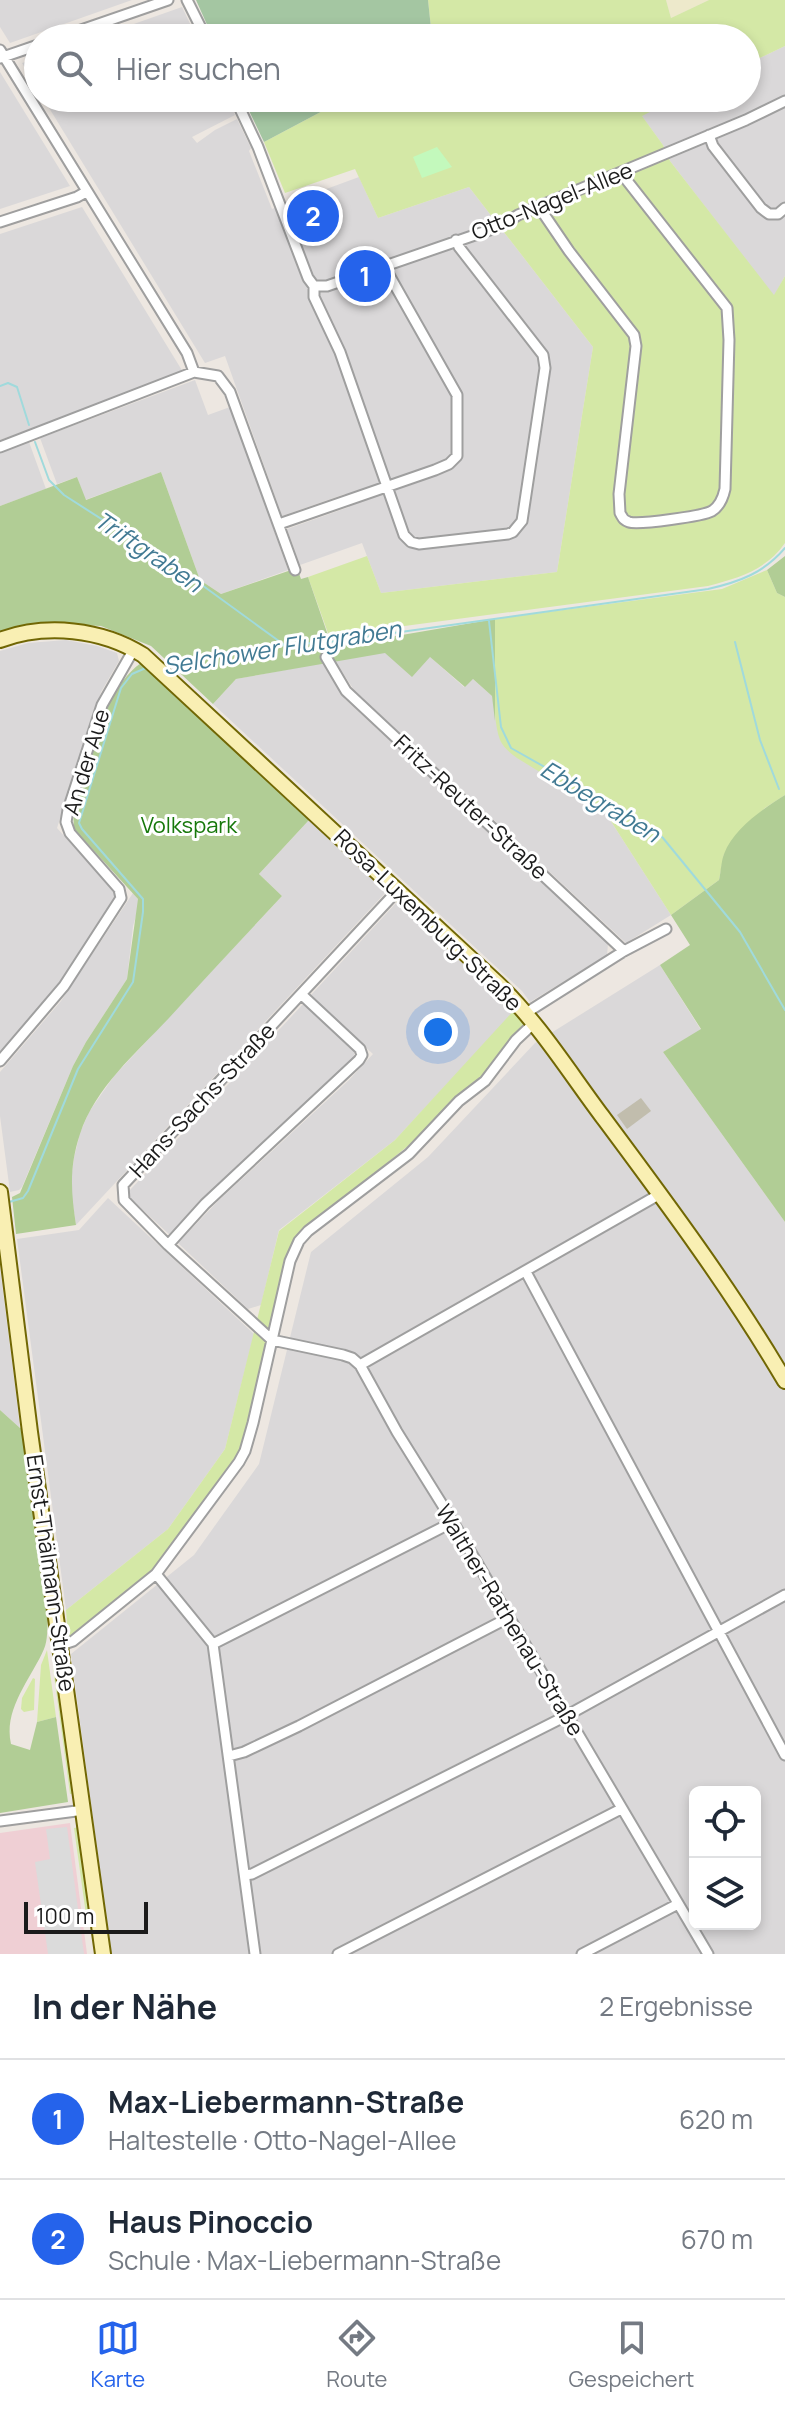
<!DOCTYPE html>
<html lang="de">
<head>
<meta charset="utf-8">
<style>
  body { margin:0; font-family:Manrope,sans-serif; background:#f6f6f7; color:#1f2937 }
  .controls { position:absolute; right:24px; bottom:24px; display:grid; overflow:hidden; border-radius:12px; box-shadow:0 4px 12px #0003 }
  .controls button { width:72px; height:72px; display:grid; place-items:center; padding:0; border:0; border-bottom:2px solid #e0e1e3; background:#fff; color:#1f2937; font:40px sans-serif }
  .scale { position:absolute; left:24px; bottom:20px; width:124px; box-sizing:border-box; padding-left:8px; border:4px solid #1b1b1b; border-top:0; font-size:22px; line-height:28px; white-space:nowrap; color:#1b1b1b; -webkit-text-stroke:6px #fff; paint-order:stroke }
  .you { position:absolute; left:438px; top:1032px; width:28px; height:28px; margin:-20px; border:6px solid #fff; border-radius:50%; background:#1a73e8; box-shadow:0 0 0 12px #1a73e833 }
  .badge { display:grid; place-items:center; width:52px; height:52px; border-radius:50%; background:#2563eb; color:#fff; font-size:26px; font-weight:700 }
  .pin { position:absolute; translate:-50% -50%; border:4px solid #fff; box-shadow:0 2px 8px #0006 }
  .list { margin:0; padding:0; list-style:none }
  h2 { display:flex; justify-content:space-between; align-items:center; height:104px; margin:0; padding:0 32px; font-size:34px }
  h2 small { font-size:26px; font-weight:400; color:#747a83 }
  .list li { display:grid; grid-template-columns:52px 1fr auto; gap:24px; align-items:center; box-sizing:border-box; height:120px; padding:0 32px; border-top:2px solid #e0e1e3 }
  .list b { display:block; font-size:30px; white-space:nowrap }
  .list p { margin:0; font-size:26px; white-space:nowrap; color:#747a83 }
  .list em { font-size:26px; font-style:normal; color:#747a83 }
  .icon { flex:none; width:44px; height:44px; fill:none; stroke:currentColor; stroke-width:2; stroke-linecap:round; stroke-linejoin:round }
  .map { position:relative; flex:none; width:785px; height:1954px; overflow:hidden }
  .search { position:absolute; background:#fff; box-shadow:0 4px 12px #0003; left:24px; right:24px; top:24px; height:88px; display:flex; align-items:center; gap:20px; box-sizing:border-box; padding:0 28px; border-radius:44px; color:#747a83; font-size:30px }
  .sheet { height:344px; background:#fff }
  nav { display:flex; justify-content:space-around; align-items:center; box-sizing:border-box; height:112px; border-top:2px solid #e0e1e3; background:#fff; font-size:22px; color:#747a83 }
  nav a { display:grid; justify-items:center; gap:4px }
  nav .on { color:#2563eb }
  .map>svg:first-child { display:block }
  .residential { fill:#dad8d9; fill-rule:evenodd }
  .commercial { fill:#efcfd4 }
  .construction { fill:#c1bdad }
  .farmland { fill:#ede9cb }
  .grass { fill:#d4e8a6 }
  .forest { fill:#b1cd95 }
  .cemetery { fill:#a4c6a2 }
  .park { fill:#c3f9bc }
  .parking { fill:#dbdbdb }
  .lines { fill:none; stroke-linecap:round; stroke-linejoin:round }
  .stream { stroke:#a0dadc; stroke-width:2 }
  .street-casing { stroke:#9f9f9f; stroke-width:13 }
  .secondary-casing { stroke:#716704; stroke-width:18 }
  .street { stroke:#fff; stroke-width:9 }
  .secondary { stroke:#f9efb3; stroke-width:14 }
  .labels { text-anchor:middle; stroke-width:6; stroke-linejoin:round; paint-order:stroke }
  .street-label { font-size:22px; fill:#1b1b1b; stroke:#fff }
  .park-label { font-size:22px; fill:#17780b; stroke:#fff }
  .water-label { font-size:24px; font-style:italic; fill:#417a93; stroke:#fff }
</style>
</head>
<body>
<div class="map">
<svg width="785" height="1954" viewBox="0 0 785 1954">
  <rect width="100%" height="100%" fill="#ede7e1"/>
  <path class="residential" d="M0,0H132L10,43L0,27Z
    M182,7L197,38H94Z
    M785,46V276L774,296L670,161L663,145L641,115L677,98H747V64Z
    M38,58V89L22,63Z
    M0,72L70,186L0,209Z
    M43,98H227L235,115L192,137L197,143L215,130L237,119L251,148L249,151L272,209L359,177L378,218L469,187L593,347L557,572L381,593L362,543L300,565L287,529L349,507L345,494L282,516L225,356L205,363Z
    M82,207L183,372L0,440V234Z
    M195,380L208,415L230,407L288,570L221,594L200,580L161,472L85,500L77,477L57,484L40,438Z
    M29,442L46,489L0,506V453Z
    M66,640L97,646L117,653L119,661L101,692L57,828L117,895L52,993L0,1053V651L28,643Z
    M386,652L429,656L464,687L473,679L492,696L501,741L605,812L671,915L626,943L354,690L335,661Z
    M322,663L345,699L608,944L607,955L530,1002L522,991L213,704L236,679Z
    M309,820L386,892L76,1225L70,1186L74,1158L80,1133L89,1112L114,1076L282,896L259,874Z
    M133,893L138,899V909L133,926L127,979L86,1042L73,1066L22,1187L19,1190L10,1192L0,1116V1072L61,1001Z
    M397,902L507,1005L513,1013L395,1140L279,1230L261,1305L248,1309L178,1243L218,1201L349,1080L373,1054L310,996Z
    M660,965L701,1030L663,1052L785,1222V1954H111L71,1654L194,1555L259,1464L311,1252L428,1157L535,1043ZM695,1792H755V1924H695Z
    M304,1003L354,1050L355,1059L171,1236L130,1198V1190Z
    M108,1198L254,1334L225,1449L168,1529L66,1610L17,1239L79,1230Z
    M0,1268L15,1386L20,1428L0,1410Z"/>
  <path class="commercial" d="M70,1823L87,1954H0V1833Z"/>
  <path class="construction" d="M641,1098L651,1111L627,1129L617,1115Z"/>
  <path class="farmland" d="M666,0H709L671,18Z"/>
  <path class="grass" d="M428,0H666L671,18L709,0H785V46L747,64V38H432Z
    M347,98H677L642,116L663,145L670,161L774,295L785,276V543C766,570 739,578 708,586L329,636L308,577L367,556L381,593L557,572L593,347L469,187L378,218L355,169L285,193L264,142Z
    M767,570L777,593L785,597V795L765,808L724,854L719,880L671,915L605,812L517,758C510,753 504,748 500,740C490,713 495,650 495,619L722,589Z
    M516,1008L524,1021V1028L489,1071L421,1135L298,1237L248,1432L232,1466L153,1571L72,1637L68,1638L66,1610L168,1529L225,1449L279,1231L395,1140Z
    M47,1650L56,1717L37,1722L41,1665Z
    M60,1667L77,1793L70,1794L53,1668Z
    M33,1678L35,1679L34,1710L24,1712L21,1709L22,1698Z
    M80,1827L94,1921L87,1922L74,1828Z"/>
  <path class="forest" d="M161,472L200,580L221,594L297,568L301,579L308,577L332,647L495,619V721L492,696L473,679L465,687L430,657L412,677L385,653L236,679L213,704L151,646L101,626L62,624L0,635V506L77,477L86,500Z
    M785,556V597L777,593L767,570Z
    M141,663L309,820L259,874L282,896C244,937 206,977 169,1018C136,1053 95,1088 80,1134C69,1167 71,1192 76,1225L16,1234L12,1197L20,1193L73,1066L86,1042L127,979L138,899L74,829L73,810C88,766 102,690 141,663Z
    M785,795V1222L663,1052L701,1029L660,965L690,945L671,915L719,880C721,872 721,862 724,854C734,828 763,809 785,795Z
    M0,1410L20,1428L22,1427L48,1617C47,1628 48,1640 44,1649C31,1679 3,1709 11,1744L30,1750L37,1722L56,1717L68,1802L0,1813Z"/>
  <path class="cemetery" d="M196,0H428L432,38H213Z
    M243,98H347L264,142Z"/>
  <path class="park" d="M437,147L452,167L422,178L413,157Z"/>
  <path class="parking" d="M67,1827L84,1954H48L35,1862L50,1859L46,1829Z"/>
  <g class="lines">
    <path class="stream" d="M0,386L8,383L17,387L29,425
      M35,442L49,480L64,495L184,572L283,644
      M489,621L501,727L511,748L651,827L663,838L740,932L785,1010
      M735,642L760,740L779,789
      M162,664C216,651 273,645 329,642L708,589C739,582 764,573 785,548
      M9,1202L23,1198L28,1191L78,1069L133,982L143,912V899L82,829L79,823L121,688L132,674L148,667"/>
    <defs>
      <path id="street" d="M187,0L206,38
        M58,38L168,0
        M0,50L187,353L194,372
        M0,58L38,45
        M235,98L258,147L308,278L314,286V297L340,352L404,535L411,542L419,544L508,534L513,532L522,521L545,368L543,355L459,247L456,240
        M709,135L713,146L761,208L769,214H778L785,208
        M539,207L569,251L634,335L636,346L619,494L620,513C623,518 623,520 629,522C639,525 703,516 712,511C720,506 723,498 725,489L729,340L727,308L621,173
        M0,222L77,197L86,192
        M314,286H327L501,226L518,215L746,120L785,101
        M0,447L194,372L218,376L230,392L295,570
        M279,524L435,470L449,464L457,456V395L384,266
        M326,657L346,691L624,951
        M526,1013L624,951L666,929
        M0,1061L64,986L121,898L119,889L70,833L66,822L68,810L102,705L134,649
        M168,1245L205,1204L359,1060L362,1055L360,1049L301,994
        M526,1272L785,1755
        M272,1340L343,1355L352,1358L360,1365L397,1432L453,1522L708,1954
        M272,1340L168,1245L124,1200L123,1185L398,890
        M360,1365L660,1194
        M156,1574L213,1644L255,1954
        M213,1644L453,1522
        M61,1645L73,1641L156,1574L239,1462L245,1451L253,1423L290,1261L299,1241L308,1231L409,1154L459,1101L485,1081L516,1040L533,1024
        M229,1756L244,1752L299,1726L508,1618
        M0,1821L84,1810
        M245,1875L252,1874L566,1716L785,1595
        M338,1954L621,1809
        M582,1954L678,1904"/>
      <path id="secondary" d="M0,640C46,623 102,629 143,655L497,983C538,1022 569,1072 602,1116C666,1202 731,1289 785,1381
        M0,1192L30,1432L103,1954"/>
    </defs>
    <use href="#street" class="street-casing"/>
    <use href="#secondary" class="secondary-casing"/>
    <use href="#street" class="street"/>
    <use href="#secondary" class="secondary"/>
  </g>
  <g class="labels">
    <g class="street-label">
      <text transform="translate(552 201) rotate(-22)" y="8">Otto-Nagel-Allee</text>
      <text transform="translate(86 762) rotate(-73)" y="8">An der Aue</text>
      <text transform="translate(471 807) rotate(43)" y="8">Fritz-Reuter-Straße</text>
      <text transform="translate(428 920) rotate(44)" y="8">Rosa-Luxemburg-Straße</text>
      <text transform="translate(202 1100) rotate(-47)" y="8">Hans-Sachs-Straße</text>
      <text transform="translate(51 1573) rotate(82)" y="8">Ernst-Thälmann-Straße</text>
      <text transform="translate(510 1620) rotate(59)" y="8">Walther-Rathenau-Straße</text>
    </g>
    <g class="park-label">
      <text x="189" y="833">Volkspark</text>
    </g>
    <g class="water-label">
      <text transform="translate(148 552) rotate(34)" y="8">Triftgraben</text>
      <text transform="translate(282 648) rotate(-9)" y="8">Selchower Flutgraben</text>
      <text transform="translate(600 802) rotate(31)" y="8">Ebbegraben</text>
    </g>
  </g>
</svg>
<div class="controls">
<button><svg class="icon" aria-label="locate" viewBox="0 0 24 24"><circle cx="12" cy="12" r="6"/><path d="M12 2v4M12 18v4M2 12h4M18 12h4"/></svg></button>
<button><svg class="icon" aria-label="layers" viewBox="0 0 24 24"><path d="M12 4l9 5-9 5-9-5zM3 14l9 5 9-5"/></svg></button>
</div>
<div class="scale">100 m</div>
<div class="you"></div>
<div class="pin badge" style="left:365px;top:276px">1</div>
<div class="pin badge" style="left:313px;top:216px">2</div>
<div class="search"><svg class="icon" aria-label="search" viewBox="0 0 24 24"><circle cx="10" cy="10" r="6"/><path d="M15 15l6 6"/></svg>Hier suchen</div>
</div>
<section class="sheet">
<h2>In der Nähe<small>2 Ergebnisse</small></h2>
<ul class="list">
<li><span class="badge">1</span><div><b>Max-Liebermann-Straße</b><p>Haltestelle · Otto-Nagel-Allee</p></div><em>620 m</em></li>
<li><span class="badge">2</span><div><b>Haus Pinoccio</b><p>Schule · Max-Liebermann-Straße</p></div><em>670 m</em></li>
</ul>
</section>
<nav>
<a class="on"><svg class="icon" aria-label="map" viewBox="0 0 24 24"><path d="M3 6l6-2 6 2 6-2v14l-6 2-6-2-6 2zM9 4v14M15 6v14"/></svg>Karte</a>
<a><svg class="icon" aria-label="directions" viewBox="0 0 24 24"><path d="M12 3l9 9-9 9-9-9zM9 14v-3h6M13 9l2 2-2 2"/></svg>Route</a>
<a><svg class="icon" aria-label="saved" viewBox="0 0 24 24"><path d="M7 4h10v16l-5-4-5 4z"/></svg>Gespeichert</a>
</nav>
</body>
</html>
